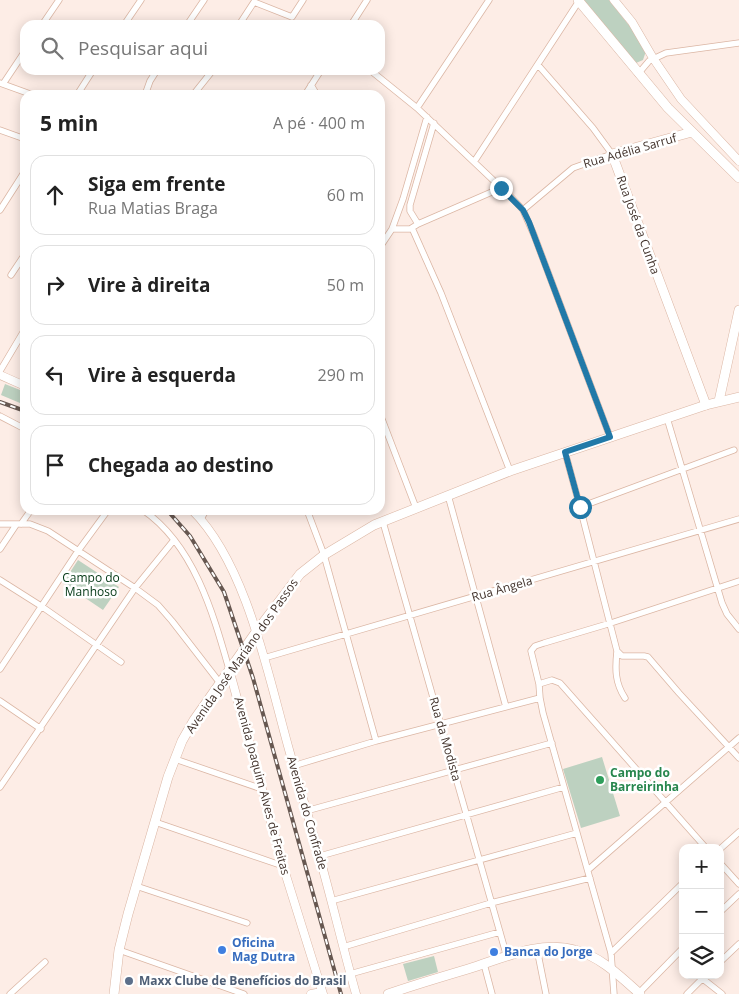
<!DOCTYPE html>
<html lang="pt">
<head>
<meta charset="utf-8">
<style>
  body { margin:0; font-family:"Open Sans",sans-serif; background:#f6f6f6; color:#222 }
  .controls { position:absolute; right:15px; bottom:15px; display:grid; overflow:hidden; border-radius:10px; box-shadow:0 2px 12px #0003 }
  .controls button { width:45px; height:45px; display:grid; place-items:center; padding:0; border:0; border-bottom:1px solid #e0e0e0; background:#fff; color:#222; font:25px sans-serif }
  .stop { position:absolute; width:15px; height:15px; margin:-11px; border:4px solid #2179a8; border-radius:50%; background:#fff }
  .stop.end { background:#2179a8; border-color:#fff; box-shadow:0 1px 5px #0008 }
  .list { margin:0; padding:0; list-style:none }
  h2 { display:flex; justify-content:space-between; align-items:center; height:65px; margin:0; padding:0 20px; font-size:21px }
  h2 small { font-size:16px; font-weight:400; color:#767676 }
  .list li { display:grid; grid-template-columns:32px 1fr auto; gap:15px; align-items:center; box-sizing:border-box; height:80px; margin:0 10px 10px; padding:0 10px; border:1px solid #e0e0e0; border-radius:15px }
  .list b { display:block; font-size:19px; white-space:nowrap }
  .list p { margin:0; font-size:16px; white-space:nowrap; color:#767676 }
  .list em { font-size:16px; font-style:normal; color:#767676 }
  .icon { flex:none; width:28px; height:28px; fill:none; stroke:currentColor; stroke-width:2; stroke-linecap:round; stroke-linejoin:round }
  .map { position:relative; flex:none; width:739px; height:994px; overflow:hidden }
  .search { position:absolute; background:#fff; box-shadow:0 2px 12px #0003; left:20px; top:20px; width:365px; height:55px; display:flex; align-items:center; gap:12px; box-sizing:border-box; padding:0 18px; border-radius:15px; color:#767676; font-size:19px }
  .panel { position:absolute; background:#fff; box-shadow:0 2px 12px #0003; left:20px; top:90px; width:365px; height:425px; border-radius:15px }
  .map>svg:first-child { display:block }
  .green { fill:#bdd1c0 }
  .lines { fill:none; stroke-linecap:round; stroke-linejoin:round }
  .minor-casing { stroke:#dbb6a4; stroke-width:7 }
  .tertiary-casing { stroke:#dbb6a4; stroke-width:9 }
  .secondary-casing { stroke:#dbb6a4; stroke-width:10 }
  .primary-casing { stroke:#dbb6a4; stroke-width:10 }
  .minor { stroke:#fff; stroke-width:5.5 }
  .tertiary { stroke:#fff; stroke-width:8 }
  .secondary { stroke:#fff; stroke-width:9 }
  .primary { stroke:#fff; stroke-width:9 }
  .rail-casing { stroke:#675851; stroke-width:4 }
  .rail { stroke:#fff; stroke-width:2; stroke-dasharray:5.5; stroke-linecap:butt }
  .route { stroke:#2179a8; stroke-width:6 }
  .leisure-dot { fill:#2e9e5b; stroke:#fff; stroke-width:2 }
  .shop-dot { fill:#3f7fe0; stroke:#fff; stroke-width:2 }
  .service-dot { fill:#5c6f8a; stroke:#fff; stroke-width:2 }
  .labels { text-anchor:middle; stroke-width:5; stroke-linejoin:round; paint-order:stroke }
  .street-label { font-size:12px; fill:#42332c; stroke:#fff }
  .park-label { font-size:12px; fill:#003613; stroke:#fff }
  .leisure-label { font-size:12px; font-weight:bold; fill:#27864d; stroke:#fff; text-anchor:start }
  .shop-label { font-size:12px; font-weight:bold; fill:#366cbe; stroke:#fff; text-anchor:start }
  .service-label { font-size:12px; font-weight:bold; fill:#4e5e75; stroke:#fff; text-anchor:start }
</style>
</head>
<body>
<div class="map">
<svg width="739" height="994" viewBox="0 0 739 994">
  <rect width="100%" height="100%" fill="#fdede6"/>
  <path class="green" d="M582,0H609L632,29L646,51L643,60L636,63Z
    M5,384L25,392L20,403L1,395Z
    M78,560L119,587L103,610L63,583Z
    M602,757L620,816L581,828L563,769Z
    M434,956L438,972L408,981L403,964Z"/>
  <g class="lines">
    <defs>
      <path id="minor" d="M42,25L59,0
        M124,25L141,0
        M187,25L204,0
        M239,25L254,2L292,17L303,0
        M351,25L367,0
        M370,70L417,108L513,199L523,210L534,235L610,437
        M638,74L649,61L666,53L739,43
        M0,83L33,95
        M3,84L25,51
        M311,85L317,95
        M77,95L93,70
        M145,95L150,81L157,70
        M193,95L213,70
        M305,95L321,70
        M417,108L489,0
        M0,130L25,139
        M474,162L579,1
        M0,210L25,171
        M523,210L573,168L612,154L593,128L538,65
        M418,224L410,211V205L434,123
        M412,228L441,293L510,471
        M392,229H410L418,224L501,188
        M380,247L392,229L403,199L427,117
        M11,275L25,254
        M0,371L25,329
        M380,414L416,508
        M0,416L25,429
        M667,418L722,603L727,614L739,629
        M565,452L580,507L617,651C615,669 615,683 625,698
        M448,495L506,707
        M580,507L734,450
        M143,510C194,545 213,613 229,669
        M307,510L324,555L376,741
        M201,519L206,510
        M383,522L507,957
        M0,524H30L48,531L135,588L158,605L172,621L220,683
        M21,524L31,510
        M0,549L16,525
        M0,580L41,606L121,662
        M617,651L622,656H644L648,657L679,693L739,758
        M264,658L739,519
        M0,669L78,551L108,510
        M539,684L552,680L560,683L706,848
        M0,701L41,729
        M175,759L262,789
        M293,766L376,741L540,698
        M0,787L135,588L174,540
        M306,811L552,743
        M155,822L283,866
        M720,849L739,832
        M320,856L564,787
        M720,863L739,884
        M588,870L739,738
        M136,886L247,923
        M331,901L577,833
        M720,912L739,894
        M343,947L491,903L590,878
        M537,949L546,994
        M119,950L244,994
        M611,953L683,883
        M720,962L739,944
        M484,964L492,994
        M350,974L500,932
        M703,979L722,994
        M639,993L683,948
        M10,994L45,962
        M614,994L611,953L543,713L540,698L539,684L531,651L535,646L544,643L611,623L739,581
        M687,994L706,975"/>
      <path id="tertiary" d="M614,0L632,22L653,58L681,99L739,161
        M0,375L25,386
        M192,510C246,563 268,674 288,746C298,782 309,818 319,855C332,901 343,948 356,994
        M229,669L283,866L323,994
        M311,994L322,992"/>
      <path id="secondary" d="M578,0L668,108L739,178
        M692,132L612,154L706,405
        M719,401L739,310
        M388,994C414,985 441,977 468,969C501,959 539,940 575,950C600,956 621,977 640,994"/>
      <path id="primary" d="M114,994L119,950L128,914L168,777L182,741L194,720L256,632L300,574L324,555L374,525L510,471L706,405L739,397"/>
    </defs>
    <use href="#minor" class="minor-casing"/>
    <use href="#tertiary" class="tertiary-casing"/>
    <use href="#secondary" class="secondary-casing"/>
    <use href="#primary" class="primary-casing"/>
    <use href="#minor" class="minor"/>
    <use href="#tertiary" class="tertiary"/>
    <use href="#secondary" class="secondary"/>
    <use href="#primary" class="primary"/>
    <defs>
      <path id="rail" d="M0,402L25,411
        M167,510L190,536L224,592L253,678L341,994"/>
    </defs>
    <use href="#rail" class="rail-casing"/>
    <use href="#rail" class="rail"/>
  </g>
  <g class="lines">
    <path class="route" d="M501,188L523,210L529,222L610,437L565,452L580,507"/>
  </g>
  <circle class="leisure-dot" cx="600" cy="780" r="5"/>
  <g class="shop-dot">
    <circle cx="222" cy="950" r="5"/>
    <circle cx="494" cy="952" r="5"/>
  </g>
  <circle class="service-dot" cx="129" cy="981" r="5"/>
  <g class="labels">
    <g class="street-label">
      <text transform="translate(630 151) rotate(-16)" y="4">Rua Adélia Sarruf</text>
      <text transform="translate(638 225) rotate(70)" y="4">Rua José da Cunha</text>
      <text transform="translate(502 589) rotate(-16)" y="4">Rua Ângela</text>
      <text transform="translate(242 656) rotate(-55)" y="4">Avenida José Mariano dos Passos</text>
      <text transform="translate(445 739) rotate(74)" y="4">Rua da Modista</text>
      <text transform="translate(262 786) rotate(75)" y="4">Avenida Joaquim Alves de Freitas</text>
      <text transform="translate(307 813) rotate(74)" y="4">Avenida do Confrade</text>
    </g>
    <g class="park-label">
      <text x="91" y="582">Campo do<tspan x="91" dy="14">Manhoso</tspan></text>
    </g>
    <g class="leisure-label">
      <text x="610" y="777">Campo do<tspan x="610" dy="14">Barreirinha</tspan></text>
    </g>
    <g class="shop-label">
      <text x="232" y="947">Oficina<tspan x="232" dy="14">Mag Dutra</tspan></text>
      <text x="504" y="956">Banca do Jorge</text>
    </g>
    <g class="service-label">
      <text x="139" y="985">Maxx Clube de Benefícios do Brasil</text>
    </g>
  </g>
</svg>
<div class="controls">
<button>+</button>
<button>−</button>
<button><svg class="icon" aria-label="layers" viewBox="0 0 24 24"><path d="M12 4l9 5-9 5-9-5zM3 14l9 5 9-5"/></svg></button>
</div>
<div class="stop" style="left:580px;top:507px"></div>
<div class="stop end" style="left:501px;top:188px"></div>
<div class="search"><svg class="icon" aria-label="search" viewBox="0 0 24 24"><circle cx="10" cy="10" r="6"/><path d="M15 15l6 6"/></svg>Pesquisar aqui</div>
<section class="panel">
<h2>5 min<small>A pé · 400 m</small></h2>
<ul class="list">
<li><svg class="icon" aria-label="ahead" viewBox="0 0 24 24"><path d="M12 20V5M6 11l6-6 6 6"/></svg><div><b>Siga em frente</b><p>Rua Matias Braga</p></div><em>60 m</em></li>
<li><svg class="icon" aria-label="right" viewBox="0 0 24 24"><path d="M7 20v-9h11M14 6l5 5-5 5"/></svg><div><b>Vire à direita</b></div><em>50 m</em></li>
<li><svg class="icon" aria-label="left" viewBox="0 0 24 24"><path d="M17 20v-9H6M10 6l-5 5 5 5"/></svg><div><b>Vire à esquerda</b></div><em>290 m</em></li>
<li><svg class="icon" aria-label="arrive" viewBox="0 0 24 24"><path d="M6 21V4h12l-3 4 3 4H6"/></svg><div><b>Chegada ao destino</b></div></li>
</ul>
</section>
</div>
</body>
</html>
